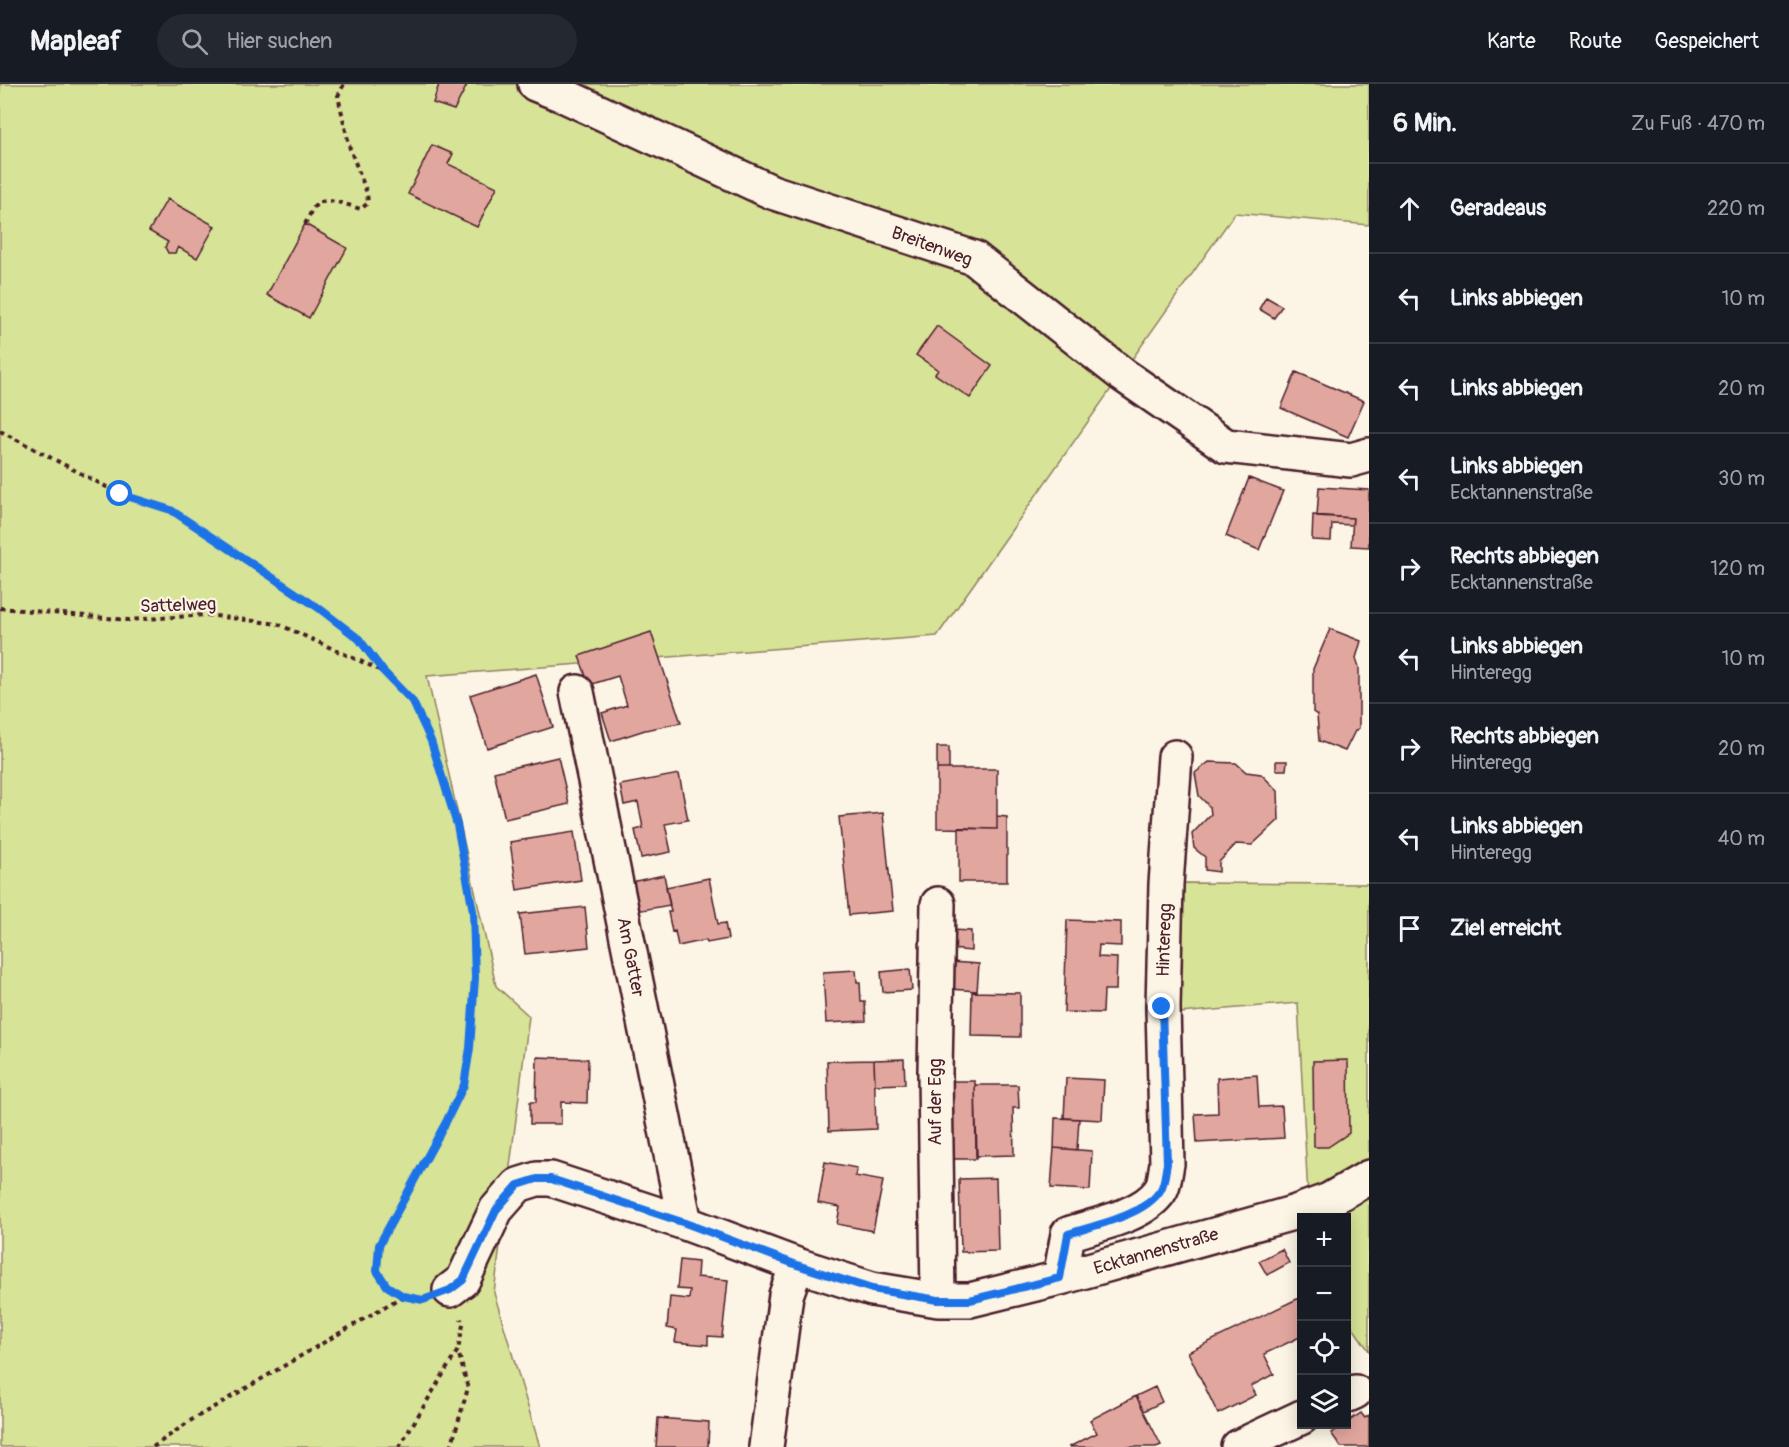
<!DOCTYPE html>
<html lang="de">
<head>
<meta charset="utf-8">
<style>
  body { margin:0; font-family:Pangolin,sans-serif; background:#242831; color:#f1f3f6 }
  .controls { position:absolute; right:18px; bottom:18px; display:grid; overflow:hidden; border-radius:0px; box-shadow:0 3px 15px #0003 }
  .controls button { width:54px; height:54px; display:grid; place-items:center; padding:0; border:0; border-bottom:2px solid #363941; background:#171b24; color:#f1f3f6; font:30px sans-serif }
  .stop { position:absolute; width:18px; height:18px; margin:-14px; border:4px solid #1a73e8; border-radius:50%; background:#fff }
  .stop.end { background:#1a73e8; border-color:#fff; box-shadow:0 2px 6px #0008 }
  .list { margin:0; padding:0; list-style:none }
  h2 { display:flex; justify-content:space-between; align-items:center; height:78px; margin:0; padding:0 24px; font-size:26px }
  h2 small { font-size:20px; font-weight:400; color:#9ea1a6 }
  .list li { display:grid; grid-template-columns:39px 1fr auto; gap:18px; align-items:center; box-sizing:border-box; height:90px; padding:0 24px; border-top:2px solid #363941 }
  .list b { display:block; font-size:22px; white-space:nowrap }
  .list p { margin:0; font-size:20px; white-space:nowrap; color:#9ea1a6 }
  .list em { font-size:20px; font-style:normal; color:#9ea1a6 }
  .icon { flex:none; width:33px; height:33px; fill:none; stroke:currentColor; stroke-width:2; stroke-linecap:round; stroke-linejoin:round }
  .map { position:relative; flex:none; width:1369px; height:1363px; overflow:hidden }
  header { display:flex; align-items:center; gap:36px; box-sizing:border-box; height:84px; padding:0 30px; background:#171b24; border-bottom:2px solid #363941 }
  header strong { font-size:28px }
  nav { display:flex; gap:33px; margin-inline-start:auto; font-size:21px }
  .search { width:420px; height:54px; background:#242831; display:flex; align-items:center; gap:15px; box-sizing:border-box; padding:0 21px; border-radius:33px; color:#9ea1a6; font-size:22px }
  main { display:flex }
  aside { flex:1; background:#171b24 }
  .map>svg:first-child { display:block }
  .green { fill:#d7e396; stroke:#908160; stroke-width:1.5 }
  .building { fill:#e1a79f; stroke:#4a1f2b; stroke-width:1.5 }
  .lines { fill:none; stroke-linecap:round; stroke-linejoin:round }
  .minor-casing { stroke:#4a1f2b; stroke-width:38 }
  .path { stroke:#4a1f2b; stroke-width:4; stroke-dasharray:4.5 4.5; stroke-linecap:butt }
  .minor { stroke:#fcf5e5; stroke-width:33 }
  .route { stroke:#1a73e8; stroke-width:8 }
  .labels { text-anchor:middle; stroke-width:4.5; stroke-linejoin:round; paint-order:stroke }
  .street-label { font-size:18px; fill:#4a1f2b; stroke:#fcf5e5 }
</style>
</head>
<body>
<header>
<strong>Mapleaf</strong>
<div class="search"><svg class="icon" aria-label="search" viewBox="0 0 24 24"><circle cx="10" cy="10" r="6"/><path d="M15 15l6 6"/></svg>Hier suchen</div>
<nav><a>Karte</a><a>Route</a><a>Gespeichert</a></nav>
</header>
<main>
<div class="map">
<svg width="1369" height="1363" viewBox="0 0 1369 1363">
  <rect width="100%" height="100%" fill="#fcf5e5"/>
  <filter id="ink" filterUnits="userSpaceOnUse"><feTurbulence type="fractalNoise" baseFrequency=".0167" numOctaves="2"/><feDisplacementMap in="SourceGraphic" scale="12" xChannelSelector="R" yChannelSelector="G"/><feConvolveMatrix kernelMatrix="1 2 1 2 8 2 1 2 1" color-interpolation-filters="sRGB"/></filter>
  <g filter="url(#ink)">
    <path class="green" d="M0,0H1369V141L1235,129L937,552L427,592L496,902L529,932L494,1209L540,1363H0Z
      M1182,799L1369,800V1267L1347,1235L1346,1134L1309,1133L1298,919L1180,929Z"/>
    <path class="building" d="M439,0L467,1L454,26L433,19Z
      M432,61L453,70L448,80L497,103L477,143L408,110Z
      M167,115L215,142L197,174L178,163L175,169H168L165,163L168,158L149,147Z
      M305,140L347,164L309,234L267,211Z
      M1266,213L1282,222L1274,234L1259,225Z
      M937,242L992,282L970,314L935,290L938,286L916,271Z
      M1296,288L1364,317L1348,353L1281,324Z
      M1249,394L1283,407L1259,466L1226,452Z
      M1319,403L1369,406V463L1351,462L1353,434L1317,432Z
      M1313,431L1353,434L1352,441L1332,440L1331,457L1312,456Z
      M1330,545L1361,557L1356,574L1359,583V644L1355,647L1345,667L1319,657L1317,631L1313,628V585Z
      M651,548L681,639L645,646L611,657L602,629L627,621L618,592L589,601L579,572Z
      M536,590L553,643L487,664L470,611Z
      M937,663H949V685H937Z
      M558,673L569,720L505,735L494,688Z
      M1276,677H1287L1286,686H1276Z
      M1209,678L1236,679L1246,688L1261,690L1278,707L1279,736L1252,761L1236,760L1219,778V788L1205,786V773L1194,764L1192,750L1211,730L1210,723L1199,712L1195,689Z
      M937,685H997V745L937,744Z
      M679,690L688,736L665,740L671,768L641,774L635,746L643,744L638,718L624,721L620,701Z
      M883,729L893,827L849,831L839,733Z
      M997,732L1007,733V798H959V744L997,745Z
      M574,748L581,796L517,806L510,758Z
      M664,791L670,821L637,827L631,798Z
      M709,794L718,840L725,839L728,855L707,859L706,856L678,862L675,847L672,848L668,828H671L666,803Z
      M585,823L589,863L525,870L520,830Z
      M1067,836L1121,838V862L1099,861L1098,873L1117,874L1116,906H1104L1103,929L1064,928Z
      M951,846L971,847V867L951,865Z
      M951,878L979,880L977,907L950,905Z
      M910,885L912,906L883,908L881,888Z
      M856,886L857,898H860L861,918H865L866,937L826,939L823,888Z
      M972,908L1020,909V953L971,952Z
      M537,973L588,975L587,1019L561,1018V1040H530V1018H536Z
      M904,975L905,1000L875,1001L874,976Z
      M874,976L876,1045L829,1047L827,977Z
      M1348,976L1349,1049L1328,1063H1314L1313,977Z
      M1257,991L1259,1023L1282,1022L1284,1054L1197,1059L1195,1030L1218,1029L1217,994Z
      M1066,994L1104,996L1102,1036L1064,1034Z
      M948,997H975L976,1075H949Z
      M975,1001H1018L1019,1024H1013L1014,1071L977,1072Z
      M1055,1034L1079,1035L1077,1066L1054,1064Z
      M1054,1064L1092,1067L1090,1106L1051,1104Z
      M825,1078L857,1084L855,1092L883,1097L873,1147L837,1140L840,1123L818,1119Z
      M996,1094L998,1167L961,1168L959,1095Z
      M1282,1165L1289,1179L1267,1191L1259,1177Z
      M680,1176L698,1178L697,1193L728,1196L722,1253L708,1252V1261L675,1258L677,1246L667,1244L670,1213L689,1215L690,1206L677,1205Z
      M1299,1214L1302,1218V1252L1264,1270L1274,1290L1251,1302L1256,1311L1218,1330L1188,1268Z
      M1155,1303L1162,1318L1144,1327L1136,1312Z
      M1136,1312L1161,1361L1156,1363H1069L1097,1349L1090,1336Z
      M1361,1329L1365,1334L1369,1331V1363H1341L1331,1349Z
      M658,1334L709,1338L708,1363H656Z"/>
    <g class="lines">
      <defs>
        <path id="minor" d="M535,0L565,12L772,108L974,174L1123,291L1226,362L1351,376L1369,371
          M577,608L685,1139
          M1060,1194L1068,1150C1095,1141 1143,1132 1160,1107C1165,1100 1165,1088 1167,1080L1163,923L1166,800L1175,673
          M450,1206L463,1196L496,1126L518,1101L537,1095H551L685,1139L797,1181L872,1205L938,1216H970L1060,1194L1293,1129L1329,1116L1369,1093
          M938,1216L935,988L938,820
          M1346,1312L1355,1308
          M766,1363L786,1211L797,1181
          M1238,1363L1302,1333"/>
      </defs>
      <use href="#minor" class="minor-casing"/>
      <path class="path" d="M305,140C308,135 311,127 314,123C324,110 349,122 361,125L368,119L367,109L350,65L338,12L344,0
        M0,347L120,410L171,426L320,525L359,555L383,587L413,618L431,657L457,741L473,827L475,894L470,964L464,1001L445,1039L379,1161L377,1187L387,1202L403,1212L421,1216
        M0,524L128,536L207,531L278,540L382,587
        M153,1363L190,1337L403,1212
        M399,1363L458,1266L463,1241L461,1235
        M451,1363L468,1304L458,1267"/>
      <use href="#minor" class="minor"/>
    </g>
  </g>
  <g class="lines" filter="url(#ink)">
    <path class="route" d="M120,410L171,426L320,525L359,555L383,587L413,618L431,657L457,741L473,827L475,894L470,964L464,1001L445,1040L379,1161L377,1187L387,1202L403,1212L423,1216L450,1206L463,1196L496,1126L518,1101L537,1095H551L685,1139L797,1181L872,1205L938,1216H970L1060,1194L1068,1150C1095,1141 1143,1132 1160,1107C1165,1100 1165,1088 1167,1080L1162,923"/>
  </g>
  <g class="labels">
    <g class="street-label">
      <text transform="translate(932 162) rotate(20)" y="6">Breitenweg</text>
      <text transform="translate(178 521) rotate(-2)" y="6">Sattelweg</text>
      <text transform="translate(1164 856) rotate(-88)" y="6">Hinteregg</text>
      <text transform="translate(631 873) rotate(79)" y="6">Am Gatter</text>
      <text transform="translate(935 1018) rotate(-90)" y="6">Auf der Egg</text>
      <text transform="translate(1156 1167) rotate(-16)" y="6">Ecktannenstraße</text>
    </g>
  </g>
</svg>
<div class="controls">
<button>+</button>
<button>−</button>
<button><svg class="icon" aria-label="locate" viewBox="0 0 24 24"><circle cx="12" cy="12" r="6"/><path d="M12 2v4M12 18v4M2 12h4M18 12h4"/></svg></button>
<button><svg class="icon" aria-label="layers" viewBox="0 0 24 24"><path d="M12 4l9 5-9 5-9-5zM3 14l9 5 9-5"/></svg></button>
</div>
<div class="stop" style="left:120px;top:410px"></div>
<div class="stop end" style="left:1162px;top:923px"></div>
</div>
<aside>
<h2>6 Min.<small>Zu Fuß · 470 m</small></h2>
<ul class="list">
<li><svg class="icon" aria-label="ahead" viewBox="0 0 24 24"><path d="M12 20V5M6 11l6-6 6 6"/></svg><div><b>Geradeaus</b></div><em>220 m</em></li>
<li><svg class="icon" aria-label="left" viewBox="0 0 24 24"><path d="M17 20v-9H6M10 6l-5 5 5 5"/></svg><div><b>Links abbiegen</b></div><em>10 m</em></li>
<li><svg class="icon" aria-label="left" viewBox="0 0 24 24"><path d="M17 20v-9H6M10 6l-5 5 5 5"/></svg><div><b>Links abbiegen</b></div><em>20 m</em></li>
<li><svg class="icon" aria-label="left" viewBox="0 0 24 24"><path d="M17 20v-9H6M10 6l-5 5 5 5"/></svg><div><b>Links abbiegen</b><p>Ecktannenstraße</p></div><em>30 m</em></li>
<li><svg class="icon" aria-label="right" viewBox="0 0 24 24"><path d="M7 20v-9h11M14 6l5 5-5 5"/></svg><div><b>Rechts abbiegen</b><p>Ecktannenstraße</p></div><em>120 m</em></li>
<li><svg class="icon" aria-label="left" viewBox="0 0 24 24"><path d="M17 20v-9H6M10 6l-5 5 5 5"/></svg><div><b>Links abbiegen</b><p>Hinteregg</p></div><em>10 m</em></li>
<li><svg class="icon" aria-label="right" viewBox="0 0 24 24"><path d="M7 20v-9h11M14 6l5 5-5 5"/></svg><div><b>Rechts abbiegen</b><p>Hinteregg</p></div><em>20 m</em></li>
<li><svg class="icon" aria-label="left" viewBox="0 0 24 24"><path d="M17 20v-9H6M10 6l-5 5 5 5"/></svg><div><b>Links abbiegen</b><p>Hinteregg</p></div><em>40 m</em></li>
<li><svg class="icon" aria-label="arrive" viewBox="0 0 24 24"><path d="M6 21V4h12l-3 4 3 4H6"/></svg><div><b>Ziel erreicht</b></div></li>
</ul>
</aside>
</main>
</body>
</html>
